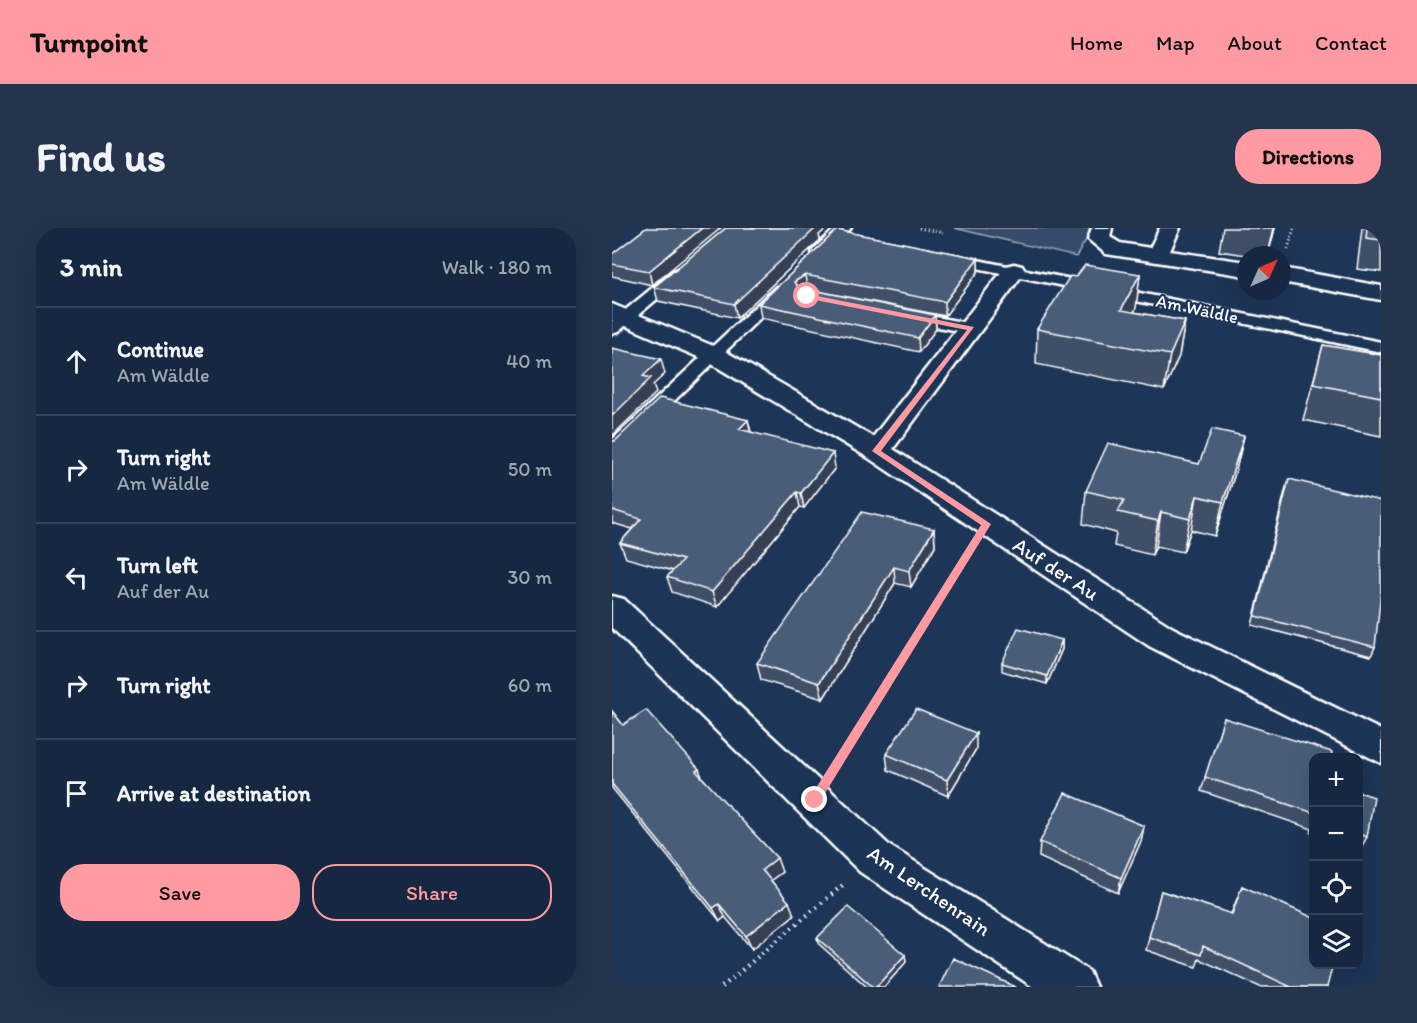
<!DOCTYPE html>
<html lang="en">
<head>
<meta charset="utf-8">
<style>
  body { margin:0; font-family:Itim,sans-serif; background:#23344c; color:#f1f3f6 }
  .controls { position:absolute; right:18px; bottom:18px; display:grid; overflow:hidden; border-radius:12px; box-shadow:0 6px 24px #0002 }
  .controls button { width:54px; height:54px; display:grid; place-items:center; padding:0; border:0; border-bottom:2px solid #35445a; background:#162841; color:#f1f3f6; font:30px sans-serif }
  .compass { position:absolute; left:625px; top:18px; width:54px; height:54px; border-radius:50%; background:#162841; box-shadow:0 6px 24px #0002; rotate:45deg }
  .stop { position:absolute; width:18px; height:18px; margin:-14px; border:4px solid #ff9aa2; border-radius:50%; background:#fff }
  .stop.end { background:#ff9aa2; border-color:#fff; box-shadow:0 2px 6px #0008 }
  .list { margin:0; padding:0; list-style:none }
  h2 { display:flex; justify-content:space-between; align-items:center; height:78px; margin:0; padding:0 24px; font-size:26px }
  h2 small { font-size:20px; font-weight:400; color:#9ea6b1 }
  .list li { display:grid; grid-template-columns:39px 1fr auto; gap:18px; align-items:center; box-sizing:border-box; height:108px; padding:0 24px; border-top:2px solid #35445a }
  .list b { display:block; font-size:22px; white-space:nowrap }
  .list p { margin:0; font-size:20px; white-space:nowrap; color:#9ea6b1 }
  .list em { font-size:20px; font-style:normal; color:#9ea6b1 }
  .actions { display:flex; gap:12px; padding:18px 24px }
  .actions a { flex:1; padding:14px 0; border:2px solid #ff9aa2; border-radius:24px; text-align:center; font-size:21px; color:#ff9aa2 }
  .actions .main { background:#ff9aa2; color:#111 }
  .icon { flex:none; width:33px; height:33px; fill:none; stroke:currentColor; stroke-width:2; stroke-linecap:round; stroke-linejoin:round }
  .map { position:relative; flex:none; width:769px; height:759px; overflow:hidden; border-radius:24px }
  header { display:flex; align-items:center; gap:36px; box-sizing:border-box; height:84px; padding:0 30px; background:#ff9aa2; color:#111 }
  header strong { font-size:28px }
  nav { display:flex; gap:33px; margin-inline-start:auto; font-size:21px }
  .intro { display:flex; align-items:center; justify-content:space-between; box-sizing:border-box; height:144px; padding:0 36px }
  h1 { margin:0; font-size:42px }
  .button { padding:15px 27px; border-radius:24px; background:#ff9aa2; color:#111; font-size:21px; font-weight:700 }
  main { display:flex; gap:36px; padding:0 36px }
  aside { flex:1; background:#162841; border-radius:24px; box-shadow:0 6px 24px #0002 }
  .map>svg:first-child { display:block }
  .green { fill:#364b69; stroke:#9aa5b4; stroke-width:1.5 }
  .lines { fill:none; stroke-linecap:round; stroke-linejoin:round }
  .service-casing { stroke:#fff; stroke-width:5 }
  .minor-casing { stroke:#fff; stroke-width:5 }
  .path-far2 { stroke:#fff; stroke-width:3; stroke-dasharray:1 3; stroke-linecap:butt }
  .path-far1 { stroke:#fff; stroke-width:4; stroke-dasharray:1.5 4.5; stroke-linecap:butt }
  .path { stroke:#fff; stroke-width:4.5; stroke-dasharray:1.5 5; stroke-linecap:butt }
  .service { fill:#1d3557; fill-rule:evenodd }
  .minor { fill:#1d3557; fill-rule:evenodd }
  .wall { fill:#405068; stroke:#fff; stroke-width:1.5 }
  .shaded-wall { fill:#344155; stroke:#fff; stroke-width:1.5 }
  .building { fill:#4a5d79; stroke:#fff; stroke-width:1.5 }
  .route { fill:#ff9aa2 }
  .labels { text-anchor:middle; stroke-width:4.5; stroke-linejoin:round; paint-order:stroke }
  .far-street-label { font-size:18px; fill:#fff; stroke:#1d3557 }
  .street-label { font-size:21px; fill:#fff; stroke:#1d3557 }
</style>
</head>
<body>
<header>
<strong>Turnpoint</strong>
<nav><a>Home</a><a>Map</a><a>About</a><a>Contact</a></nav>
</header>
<div class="intro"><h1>Find us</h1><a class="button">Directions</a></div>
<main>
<aside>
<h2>3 min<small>Walk · 180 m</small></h2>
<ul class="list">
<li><svg class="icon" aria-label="ahead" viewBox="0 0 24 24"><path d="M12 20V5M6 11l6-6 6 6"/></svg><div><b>Continue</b><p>Am Wäldle</p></div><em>40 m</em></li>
<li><svg class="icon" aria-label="right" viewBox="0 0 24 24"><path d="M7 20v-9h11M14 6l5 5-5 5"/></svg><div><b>Turn right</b><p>Am Wäldle</p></div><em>50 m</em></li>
<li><svg class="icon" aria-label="left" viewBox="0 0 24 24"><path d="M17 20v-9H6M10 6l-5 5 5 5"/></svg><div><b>Turn left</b><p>Auf der Au</p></div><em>30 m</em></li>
<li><svg class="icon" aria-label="right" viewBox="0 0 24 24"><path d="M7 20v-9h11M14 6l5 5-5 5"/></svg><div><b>Turn right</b></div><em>60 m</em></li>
<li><svg class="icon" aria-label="arrive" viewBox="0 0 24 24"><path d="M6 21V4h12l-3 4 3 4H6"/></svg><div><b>Arrive at destination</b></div></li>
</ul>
<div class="actions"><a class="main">Save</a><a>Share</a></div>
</aside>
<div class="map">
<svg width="769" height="759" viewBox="0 0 769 759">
  <rect width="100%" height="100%" fill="#1d3557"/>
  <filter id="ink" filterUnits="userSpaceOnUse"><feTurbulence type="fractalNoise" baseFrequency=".0167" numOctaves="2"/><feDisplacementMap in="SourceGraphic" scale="12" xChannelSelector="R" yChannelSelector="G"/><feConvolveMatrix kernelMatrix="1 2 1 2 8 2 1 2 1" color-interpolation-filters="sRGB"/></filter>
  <g filter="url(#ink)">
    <path class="green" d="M342,0H481L464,29Z"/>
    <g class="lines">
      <defs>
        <path id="service" d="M224,0H239L212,27H202L200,24L202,21Z
          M336,26L769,114V124L331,33L329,30L331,27Z
          M66,41L74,46L71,49L6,104L0,106V93L61,43Z
          M169,57L177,62L174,65L7,226L0,228V212L164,59Z
          M293,83L360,96L368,101L360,106L287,91L285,88L287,85Z"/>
        <path id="minor" d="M480,0H500L498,9L508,15L538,20L548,0H568L558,23L634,34V48L494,26L476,11Z
          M402,36L410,38L413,43L281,221L561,400L769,502V535L537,418L255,229L93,132L0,92V76L111,122L261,209L394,38Z
          M670,40L769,58V72L670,54Z
          M0,368L12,371L278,618L477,743L484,759H421L248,644L0,400Z"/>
      </defs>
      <use href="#service" class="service-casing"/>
      <use href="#minor" class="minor-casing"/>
      <path class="path-far2" d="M307,0L331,5
        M676,21L682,0"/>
      <path class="path-far1" d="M286,439L358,322"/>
      <path class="path" d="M223,540L287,437
        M110,759L232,656"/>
      <use href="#service" class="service"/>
      <use href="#minor" class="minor"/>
    </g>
    <path class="wall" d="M34,0L40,57L0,48V26Z
      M114,0H215L207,7L208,12L125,90L46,73L42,59Z
      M611,0H663L656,27H634L607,23Z
      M750,0H769V44L745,41Z
      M225,2L366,30V44L333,88L195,61L323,87L324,101L307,124L149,90L147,76Z
      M528,46L524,80L522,84L573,93L567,128L552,162L424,136L425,101L464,49Z
      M711,117L769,127V208L691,192Z
      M136,192L139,204L223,240L192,280L188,279L105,379L60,364L55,349L61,343L14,330L8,315L20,301L0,295V213Z
      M632,208L624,242L603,308L579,302L571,324L544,318L540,327L502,318L504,305L471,296L474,263L587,236Z
      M674,259L763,419L759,428L640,397Z
      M322,301L323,318L299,359L283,355L211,471L149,452L145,435Z
      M450,412V421L435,456L390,443V435Z
      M0,483L11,497L87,541L90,549L170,644L159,652L182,687L140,721L113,689L108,693L0,560Z
      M612,490L702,530V606L699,605L700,601L589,563Z
      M364,521L336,568L276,542L274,526Z
      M747,564L755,609L747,623Z
      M532,598L529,613L506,665L427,629L428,614Z
      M630,658L715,759H648L587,731L584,739L534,722L549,663L619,686Z
      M205,710L293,727L294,734L272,759H255L208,717Z"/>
    <path class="shaded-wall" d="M90,0H109L40,57L37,43Z
      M202,0H215L207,7L208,12L125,90L122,76Z
      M662,0H663L656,27Z
      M366,30V44L333,88V74Z
      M528,46L524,80L505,116L509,82Z
      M193,47L195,61L185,68L182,54Z
      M323,87L324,101L307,124L306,110Z
      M573,93L567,128L552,162L558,127Z
      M49,131L53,146L41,157L44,165L0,208V188L31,148Z
      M136,192L139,207L127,201Z
      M632,208L624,242L603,308L611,274Z
      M221,225L223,240L192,280L189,265Z
      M185,264L188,279L105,379L100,364Z
      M585,268L579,302L571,324L578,291Z
      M549,284L544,318L540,327L546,293Z
      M322,301L323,318L299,359L297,343Z
      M282,339L283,355L211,471L207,455Z
      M450,412V421L435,456V448Z
      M364,505V521L336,568L335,552Z
      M532,598L529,613L506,665L509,650Z
      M165,630L170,644L155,655L150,642Z
      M177,674L182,687L140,721L134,708Z
      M107,676L113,689L108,693L101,680Z
      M293,727L294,734L272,759H264Z"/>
    <path class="building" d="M34,0H90L37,43L0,36V26Z
      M114,0H204L122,76L42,59Z
      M755,0H769V12L754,10Z
      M225,2L366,30L333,74L193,47L182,54L186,59L323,87L306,110L147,76Z
      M473,37L528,46L509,82L573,93L558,127L425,101L458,48L464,49Z
      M711,117L769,127V169L701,156Z
      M0,120L49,131L31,148L39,150L0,188Z
      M48,170L136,192L127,201L221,225L189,265L185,264L100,364L55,349L71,332L8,315L29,291L0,282V213H3Z
      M600,201L632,208L611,274L585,268L578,291L549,284L546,293L506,284L512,272L474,263L496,215L587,236Z
      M677,251L769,273V363L763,419L643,388Z
      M250,284L322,301L297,343L282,339L207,455L145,435Z
      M406,400L450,412L435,448L390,435Z
      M304,481L364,505L335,552L274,526Z
      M34,482L87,541L84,543L165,630L150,642L177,674L134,708L107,676L101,680L0,556V483L11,497Z
      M612,490L720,524L719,530H702V585L593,549Z
      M747,564L762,569L755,609L747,606Z
      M453,565L532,598L509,650L428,614Z
      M630,658L702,690V736H721L715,759H679L591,718L589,727L537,709L549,663L620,686Z
      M236,679L293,727L264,759H261L205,710Z
      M341,730L404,759H327Z"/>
  </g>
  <path class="route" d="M195,66L362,99L269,223L379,296L207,575H199V568L369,297L260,223L355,102L193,70Z"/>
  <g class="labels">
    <g class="far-street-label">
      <text transform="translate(585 81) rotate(12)" y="6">Am Wäldle</text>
    </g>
    <g class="street-label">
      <text transform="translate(444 341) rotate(33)" y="7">Auf der Au</text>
      <text transform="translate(317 663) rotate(34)" y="7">Am Lerchenrain</text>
    </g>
  </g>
</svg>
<div class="controls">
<button>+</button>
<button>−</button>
<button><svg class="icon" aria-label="locate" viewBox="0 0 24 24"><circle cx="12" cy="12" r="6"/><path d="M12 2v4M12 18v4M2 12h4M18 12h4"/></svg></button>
<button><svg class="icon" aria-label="layers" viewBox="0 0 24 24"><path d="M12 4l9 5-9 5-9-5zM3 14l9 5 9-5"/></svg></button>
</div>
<svg class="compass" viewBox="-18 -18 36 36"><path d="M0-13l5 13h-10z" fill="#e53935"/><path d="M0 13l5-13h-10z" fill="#9ea6b1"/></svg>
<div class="stop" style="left:195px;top:68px"></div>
<div class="stop end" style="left:203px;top:572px"></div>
</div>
</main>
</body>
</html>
